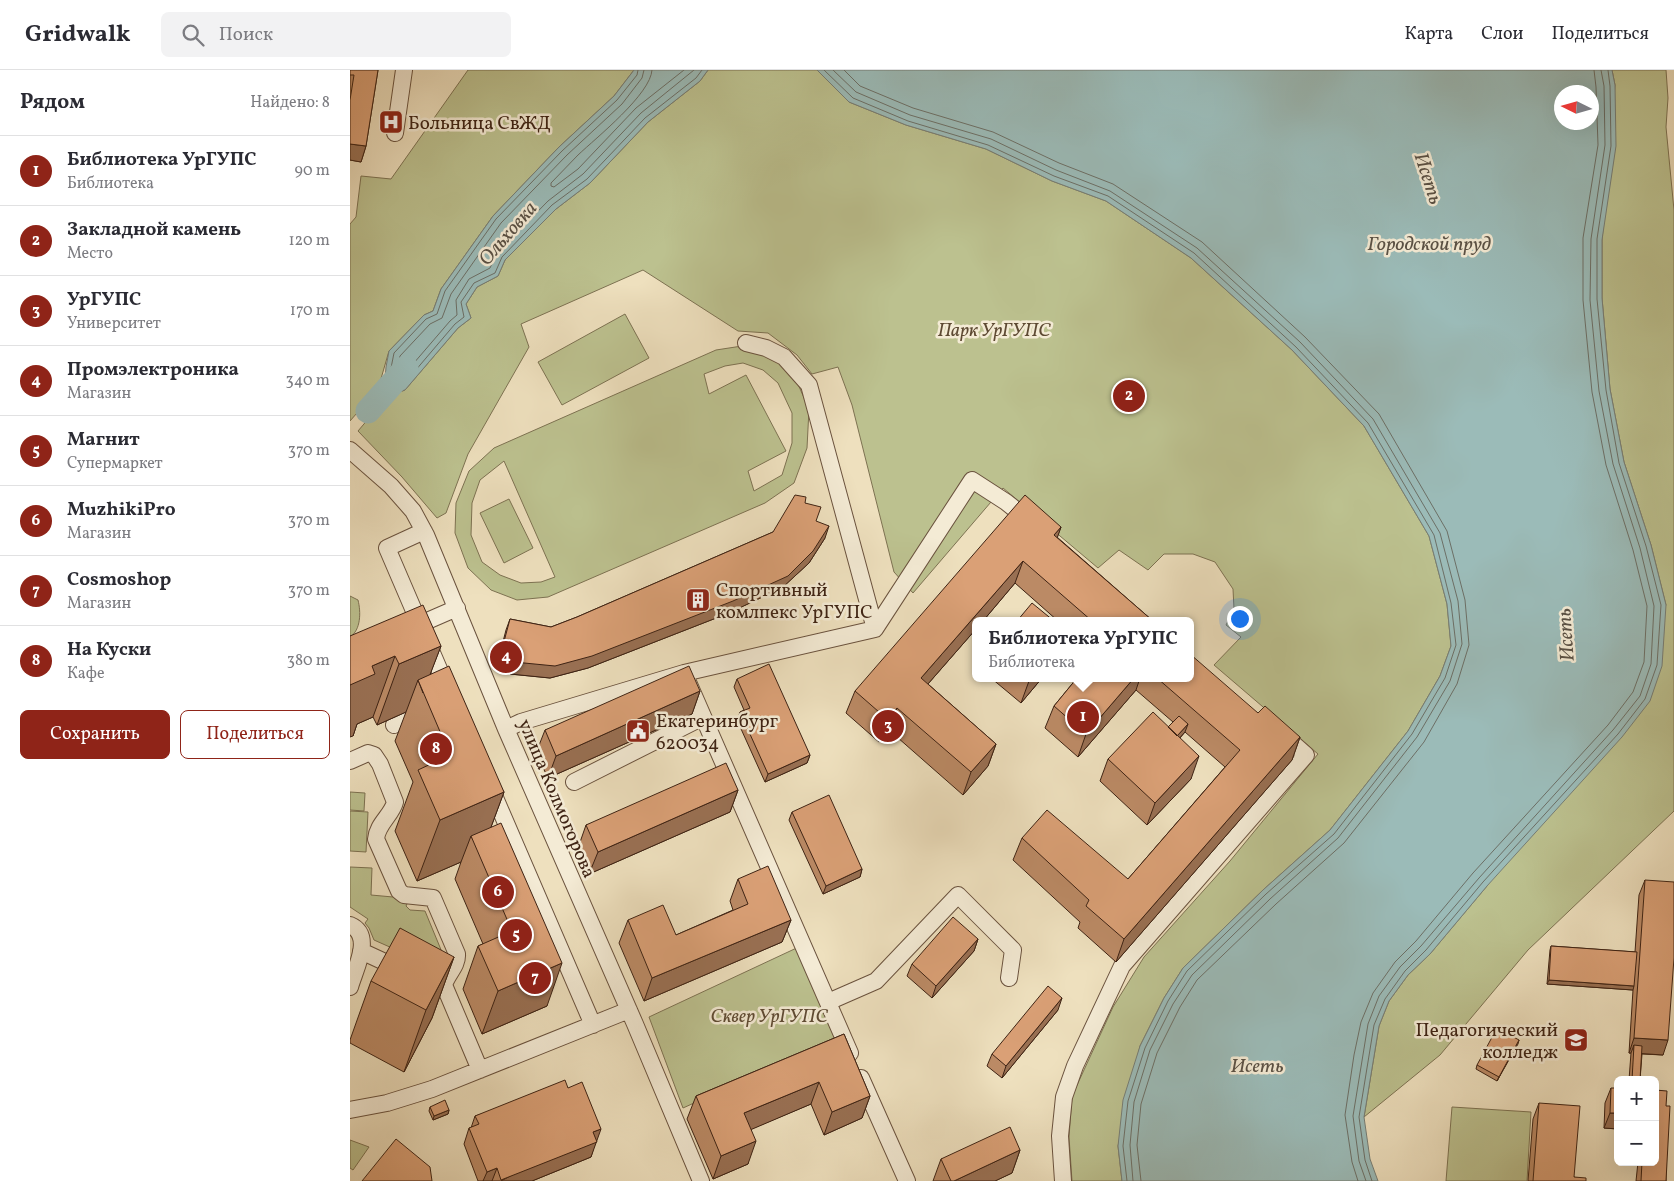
<!DOCTYPE html>
<html lang="ru">
<head>
<meta charset="utf-8">
<style>
  body { margin:0; font-family:Vollkorn,serif; background:#f2f2f3; color:#2b2b33 }
  .controls { position:absolute; right:15px; bottom:15px; display:grid; overflow:hidden; border-radius:8px; box-shadow:0 5px 20px #0002 }
  .controls button { width:45px; height:45px; display:grid; place-items:center; padding:0; border:0; border-bottom:1px solid #e1e1e2; background:#fff; color:#2b2b33; font:25px sans-serif }
  .compass { position:absolute; left:1204px; top:15px; width:45px; height:45px; border-radius:50%; background:#fff; box-shadow:0 5px 20px #0002; rotate:275deg }
  .you { position:absolute; left:889px; top:548px; width:18px; height:18px; margin:-12px; border:4px solid #fff; border-radius:50%; background:#1a73e8; box-shadow:0 0 0 8px #1a73e833 }
  .badge { display:grid; place-items:center; width:32px; height:32px; border-radius:50%; background:#8f2418; color:#fff; font-size:16px; font-weight:700 }
  .pin { position:absolute; translate:-50% -50%; border:2px solid #fff; box-shadow:0 1px 5px #0006 }
  .popup { position:absolute; left:622px; top:547px; width:222px; height:65px; box-sizing:border-box; display:grid; place-content:center; border-radius:8px; background:#fff; filter:drop-shadow(0 1px 4px #0005); font-size:16px; white-space:nowrap; color:#7c7c81 }
  .popup b { font-size:19px; color:#2b2b33 }
  .popup::after { content:''; position:absolute; left:50%; top:100%; margin-left:-10px; border:10px solid transparent; border-top-color:#fff }
  .list { margin:0; padding:0; list-style:none }
  h2 { display:flex; justify-content:space-between; align-items:center; height:65px; margin:0; padding:0 20px; font-size:21px }
  h2 small { font-size:16px; font-weight:400; color:#7c7c81 }
  .list li { display:grid; grid-template-columns:32px 1fr auto; gap:15px; align-items:center; box-sizing:border-box; height:70px; padding:0 20px; border-top:1px solid #e1e1e2 }
  .list b { display:block; font-size:19px; white-space:nowrap }
  .list p { margin:0; font-size:16px; white-space:nowrap; color:#7c7c81 }
  .list em { font-size:16px; font-style:normal; color:#7c7c81 }
  .actions { display:flex; gap:10px; padding:15px 20px }
  .actions a { flex:1; padding:11px 0; border:1px solid #8f2418; border-radius:8px; text-align:center; font-size:18px; color:#8f2418 }
  .actions .main { background:#8f2418; color:#fff }
  .icon { flex:none; width:28px; height:28px; fill:none; stroke:currentColor; stroke-width:2; stroke-linecap:round; stroke-linejoin:round }
  .map { position:relative; flex:none; width:1324px; height:1111px; overflow:hidden }
  header { display:flex; align-items:center; gap:30px; box-sizing:border-box; height:70px; padding:0 25px; background:#fff; border-bottom:1px solid #e1e1e2 }
  header strong { font-size:24px }
  nav { display:flex; gap:28px; margin-inline-start:auto; font-size:18px }
  .search { width:350px; height:45px; background:#f2f2f3; display:flex; align-items:center; gap:12px; box-sizing:border-box; padding:0 18px; border-radius:8px; color:#7c7c81; font-size:19px }
  main { display:flex }
  aside { flex:1; background:#fff }
  .map>svg:first-child { display:block }
  .green { fill:#bcc18f; stroke:#7d7252; fill-rule:evenodd }
  .water { fill:#9bbbb8; stroke:#767e76; fill-rule:evenodd }
  .lines { fill:none; stroke-linecap:round; stroke-linejoin:round }
  .shore { stroke:#6c6f66; stroke-width:1 }
  .river { stroke:#9bbbb8; stroke-width:25 }
  .minor-casing { stroke:#6a523e; stroke-width:18 }
  .minor { stroke:#f4ebd5; stroke-width:16 }
  .wall { fill:#bb8a65; stroke:#3e2314 }
  .shaded-wall { fill:#997053; stroke:#3e2314 }
  .building { fill:#daa076; stroke:#3e2314 }
  .labels { text-anchor:middle; stroke-width:5; stroke-linejoin:round; paint-order:stroke }
  .poi-label { font-size:19px; fill:#3e2314; stroke:#f4ebd5; text-anchor:start }
  .park-label { font-size:19px; font-style:italic; fill:#5e4a33; stroke:#f4ebd5 }
  .street-label { font-size:19px; fill:#3e2314; stroke:#f4ebd5 }
  .water-label { font-size:20px; font-style:italic; fill:#5a5145; stroke:#f4ebd5 }
</style>
</head>
<body>
<header>
<strong>Gridwalk</strong>
<div class="search"><svg class="icon" aria-label="search" viewBox="0 0 24 24"><circle cx="10" cy="10" r="6"/><path d="M15 15l6 6"/></svg>Поиск</div>
<nav><a>Карта</a><a>Слои</a><a>Поделиться</a></nav>
</header>
<main>
<aside>
<h2>Рядом<small>Найдено: 8</small></h2>
<ul class="list">
<li><span class="badge">1</span><div><b>Библиотека УрГУПС</b><p>Библиотека</p></div><em>90 m</em></li>
<li><span class="badge">2</span><div><b>Закладной камень</b><p>Место</p></div><em>120 m</em></li>
<li><span class="badge">3</span><div><b>УрГУПС</b><p>Университет</p></div><em>170 m</em></li>
<li><span class="badge">4</span><div><b>Промэлектроника</b><p>Магазин</p></div><em>340 m</em></li>
<li><span class="badge">5</span><div><b>Магнит</b><p>Супермаркет</p></div><em>370 m</em></li>
<li><span class="badge">6</span><div><b>MuzhikiPro</b><p>Магазин</p></div><em>370 m</em></li>
<li><span class="badge">7</span><div><b>Cosmoshop</b><p>Магазин</p></div><em>370 m</em></li>
<li><span class="badge">8</span><div><b>На Куски</b><p>Кафе</p></div><em>380 m</em></li>
</ul>
<div class="actions"><a class="main">Сохранить</a><a>Поделиться</a></div>
</aside>
<div class="map">
<svg width="1324" height="1111" viewBox="0 0 1324 1111">
  <rect width="100%" height="100%" fill="#eee0be"/>
  <filter id="stains"><feTurbulence type="fractalNoise" baseFrequency=".004" numOctaves="4"/><feColorMatrix values="0 0 0 0 .2 0 0 0 0 .09 0 0 0 0 .02 0 0 0 .5 -.17"/></filter>
  <radialGradient id="worn" r=".72"><stop offset=".6" stop-color="#630" stop-opacity="0"/><stop offset="1" stop-color="#630" stop-opacity=".3"/></radialGradient>
  <path class="green" d="M118,0H284L264,26L209,77L143,146L91,219L83,241L74,245L39,281L28,319L0,351V154L6,147L11,106L41,109Z
    M358,0H467L499,32L556,55L636,79L702,111L756,131L841,188L942,280L1014,356L1079,466L1097,534L1101,576L1090,606L1058,661L980,760L913,820L833,898L814,928L790,976L768,1076L772,1111H722L719,1067L722,1026L763,937L794,887L880,791L968,684L864,595L891,567L876,555L884,539L883,519L865,492L843,484H814L798,500L769,480L748,498L653,418L563,523L544,502L502,335L488,297L462,304L447,285L418,263L388,261L293,200L171,254L179,277L118,384L96,443L87,448L52,407L8,361L36,328L55,320L108,258L121,248L116,234L127,217L148,206L155,190L206,139L240,113L298,52L350,11Z
    M1262,0H1316L1318,28L1316,57L1324,140V741L1178,880L1090,985L1014,1047L1029,956L1039,931L1058,905L1080,884L1137,816L1316,535L1301,475L1274,392L1260,319L1252,228V170L1265,15Z
    M275,244L299,288L212,335L188,292Z
    M392,276L424,288L443,303L459,339L457,378L444,413L415,433L198,527L167,530L141,520L118,498L105,463L106,433L119,401L144,378L366,280ZM393,293L413,300L428,313L442,343V373L432,405L404,421L398,401L436,381L396,305L359,324L354,304L375,296ZM154,391L205,507L191,512L171,513L150,505L132,492L121,465L122,433L130,410Z
    M159,429L183,478L154,493L130,443Z
    M0,526L8,530C11,542 11,560 0,567Z
    M0,722L15,723L14,741L0,740Z
    M0,741L18,742L16,782L0,781Z
    M0,797L22,798L21,825L43,827L50,832L57,834L56,836L60,840L75,841L94,887L51,882L24,870L19,858L15,853L18,849L0,837Z
    M453,875L493,966L333,1038L299,947Z
    M1102,1037L1181,1042L1177,1111H1096Z
    M0,1070L19,1077L3,1100L0,1098Z"/>
  <path class="water" d="M284,0H358L350,11L298,52L240,113L206,139L155,190L148,206L127,217L116,234L121,248L108,258L55,320L34,324L36,297L39,281L74,245L83,241L91,219L143,146L209,77L264,26Z
    M467,0H1262L1265,15L1266,76L1252,170V228L1260,319L1274,392L1301,475L1316,535L1312,596L1300,631L1272,667L1137,816L1080,884L1058,905L1039,931L1029,956L1014,1047L1020,1089L1028,1111H772L768,1076L773,1030L790,976L814,928L833,898L913,820L980,760L1058,661L1090,606L1101,576L1097,534L1079,466L1014,356L942,280L841,188L756,131L702,111L636,79L556,55L499,32ZM1242,22V52H1212V22Z"/>
  <g class="lines">
    <path class="shore" d="M288,0L287,5L267,30L212,81L146,149L95,221L87,244L76,249L44,283L41,298L40,317L53,315L105,254L114,247L111,232L124,213L145,203L152,187L202,135L237,109L295,48L346,8L352,0
      M294,0L292,8L272,34L217,85L151,153L101,224L92,248L80,254L50,286L47,299V308H51L100,251L107,245L106,230L119,209L140,198L147,183L198,131L233,104L291,43L344,0
      M302,0C301,24 246,68 228,85C219,94 210,104 201,113V116L204,117L228,99L286,38L334,0
      M474,0L503,28L558,51L638,75L704,106L758,126L844,183L946,277L1018,353L1084,465L1101,533L1106,575L1095,608L1062,664L984,764L916,824L837,901L818,931L795,978L778,1031L773,1076L777,1111
      M483,0L506,22L560,45L641,69L706,100L760,121L847,178L950,272L1023,349L1090,463L1108,531L1112,574L1100,611L1067,667L988,768L920,829L842,905L823,934L800,980L784,1032L780,1075L783,1111
      M494,0L510,16L563,38L643,62L709,93L763,114L852,172L955,267L1029,344L1097,461L1115,530L1119,575L1107,614L1074,672L994,773L926,834L847,910L830,937L807,983L791,1034L787,1075L791,1111
      M1008,1111L1002,1092L995,1045L1004,985L1011,952L1023,923L1045,892L1066,871L1123,803L1258,655L1283,622L1294,592L1297,536L1283,480L1256,395L1242,322L1233,230V168L1248,75L1246,17L1244,0
      M1016,1111L1009,1091L1003,1046L1018,954L1029,926L1050,897L1071,876L1129,808L1263,660L1290,626L1301,594L1304,536L1290,478L1263,394L1249,321L1240,230L1241,169L1255,75L1254,16L1251,0
      M1022,1111L1015,1090L1009,1047L1024,955L1035,929L1055,901L1076,880L1133,812L1268,664L1295,629L1307,595L1311,535L1296,476L1269,393L1256,320L1247,229V169L1261,76L1260,16L1258,0"/>
    <path class="river" d="M18,341L56,298"/>
    <defs>
      <path id="minor" d="M45,63L54,0
        M0,380L41,416L63,441L76,465L156,659L285,954L351,1111
        M74,461L37,478L98,620
        M61,558L107,538
        M525,559L622,410L656,432L681,452
        M338,612L500,983
        M44,655L73,643
        M156,659L171,652L334,603L525,559L459,315L434,287L416,278L396,273
        M0,691L18,683L24,685L30,694L45,732C42,745 27,754 26,769L49,821L54,825L83,828L107,884C108,896 97,904 94,915L130,1000
        M224,712L353,647
        M140,716L243,955
        M0,855C24,865 5,899 0,917
        M11,881L52,900
        M478,932L526,911L608,825L663,880L659,908
        M511,1008L557,1111
        M0,1040L37,1033L82,1019L279,940
        M713,1111L710,1066L714,1027L725,996L772,896L956,685L930,662"/>
    </defs>
    <use href="#minor" class="minor-casing"/>
    <use href="#minor" class="minor"/>
  </g>
  <path class="wall" d="M0,0H28L16,76L11,92L0,90Z
    M455,433L475,468L459,493L433,517L379,543L238,598L200,608L160,604L163,595L148,591L156,560L160,549L201,557L227,547L423,462Z
    M711,457L707,467L803,551H708L665,513L633,551H626V559L578,614L646,674L638,696L613,725L539,660L529,672L496,643L505,621Z
    M0,566L91,576L80,604L154,722L141,757L197,936L132,964L113,919L128,876L133,874L105,809L111,792L67,811L45,761L63,712L45,671L56,642L27,655L23,647L7,654L3,666Z
    M641,608H692L671,633Z
    M727,608H840L908,643L950,667L942,690L766,892L728,858L730,852L663,790L672,768L778,809L875,697L835,662L830,668L841,709L797,755L750,711L758,689L818,657L823,652L786,620L728,687L695,658L704,636Z
    M387,609L460,685L457,693L415,712L387,650L390,642L394,640L384,617Z
    M350,621L342,644L198,708L186,683L195,660Z
    M388,720L380,742L239,804L228,778L236,755Z
    M442,742L512,799L510,807L473,824L439,750Z
    M388,809L441,850L432,872L294,931L269,873L278,850L326,865L383,840L380,831Z
    M1295,810L1313,985L1292,984L1290,1010H1279L1281,983H1279L1283,920L1197,914L1200,880L1201,876L1285,882L1289,825Z
    M628,869L624,881L582,928L557,906L562,894Z
    M104,887L82,948L54,1002L0,973V970L21,911Z
    M708,940L652,1008L637,996L642,984Z
    M494,964L520,1026L512,1048L474,1065L461,1034L401,1059L398,1094L363,1109L337,1049L346,1026Z
    M1169,970L1147,1011L1126,999L1127,995Z
    M218,1018L246,1070L241,1087L182,1111H128L114,1074L119,1058H121L125,1046Z
    M1261,1018L1268,1059L1254,1058L1255,1033Z
    M1189,1033L1224,1107L1236,1111H1178L1183,1049Z
    M1316,1036V1111H1286L1288,1092H1305Z
    M80,1037L99,1040L98,1044L83,1050L79,1041Z
    M670,1080L662,1103L645,1111H583L591,1089Z"/>
  <path class="shaded-wall" d="M0,74L16,76L11,92L0,90Z
    M479,456L475,468L459,493L433,517L379,543L238,598L200,608L160,604L164,592Z
    M711,457L703,480L704,465Z
    M673,491L665,513L633,551H626V559L563,631L571,608Z
    M91,576L73,623L68,610L56,642L27,655L49,594Z
    M45,586L23,647L7,654L3,666L0,667V615L22,596Z
    M681,608H692L671,633L679,611Z
    M784,608H790L786,620L728,687L736,664Z
    M350,621L342,644L198,708L206,686Z
    M547,638L539,660L529,672L537,649Z
    M838,654L835,662L815,684L818,676Z
    M950,667L942,690L766,892L774,869Z
    M646,674L638,696L613,725L621,702Z
    M460,685L457,693L415,712L418,704Z
    M849,686L841,709L797,755L805,733Z
    M388,720L380,742L239,804L248,782Z
    M154,722L131,784L121,766L111,792L67,811L90,750Z
    M512,799L510,807L473,824L476,816Z
    M441,850L432,872L294,931L302,908Z
    M628,869L624,881L582,928L586,916Z
    M104,887L82,948L54,1002L76,940Z
    M212,893L197,936L132,964L148,921Z
    M1199,910L1284,916L1283,920L1197,914Z
    M712,928L708,940L652,1008L656,996Z
    M1284,968L1318,970L1313,985L1284,983V975L1281,983H1279Z
    M1169,970L1168,974L1147,1011L1149,1007Z
    M469,1012L461,1034L386,1066L394,1043Z
    M520,1026L512,1048L474,1065L482,1042Z
    M99,1040L98,1044L83,1050L84,1046Z
    M1260,1043H1268V1059L1254,1058Z
    M251,1059L241,1087L182,1111H151L243,1062Z
    M406,1071L398,1094L363,1109L371,1086Z
    M670,1080L662,1103L645,1111H604Z
    M147,1098L142,1111H133L137,1102Z"/>
  <path class="building" d="M0,0H28L16,76L0,74V30L4,5H0Z
    M445,425L456,427L455,433L471,437L466,451L479,456L463,481L438,506L383,531L242,586L205,596L164,592L168,583L152,579L160,549L201,557L227,547L423,462Z
    M675,425L711,457L704,465L803,551H742L673,491L571,608L646,674L621,702L547,638L537,649L505,621Z
    M682,533L704,551H667Z
    M73,535L91,576L49,594L45,586L22,596L25,604L0,615V566Z
    M840,584L908,643L915,636L950,667L774,869L736,836L739,830L672,768L697,740L778,809L890,680L807,608H840Z
    M419,594L460,685L418,704L390,642L400,638L387,609Z
    M99,596L154,722L90,750L68,700L100,685L68,610Z
    M339,596L350,621L206,686L195,660Z
    M727,608H784L736,664L704,636Z
    M803,642L849,686L805,733L758,689Z
    M829,646L838,654L827,666L818,657Z
    M376,693L388,720L248,782L236,755Z
    M479,725L512,799L476,816L442,742Z
    M151,753L212,893L148,921L128,876L162,861L121,766Z
    M418,796L441,850L302,908L278,850L313,835L326,865L398,834L388,809Z
    M1295,810L1324,812V888L1318,970L1284,968Z
    M603,847L628,869L586,916L562,894Z
    M50,858L104,887L76,940L21,911Z
    M1201,876L1287,882L1284,916L1199,910Z
    M698,916L712,928L656,996L642,984Z
    M1147,958L1169,970L1149,1007L1127,995Z
    M494,964L520,1026L482,1042L469,1012L394,1043L406,1071L371,1086L346,1026Z
    M1284,975L1292,976L1290,1010H1282Z
    M215,1010L218,1018L232,1012L251,1059L243,1062L247,1072L151,1110L147,1098L137,1102L119,1058L129,1054L125,1046Z
    M1261,1018H1268V1043H1260Z
    M1305,1020L1317,1021L1316,1036H1320L1316,1111H1291L1292,1092H1305Z
    M95,1030L99,1040L84,1046L80,1037Z
    M1189,1033L1230,1036L1224,1107L1236,1108V1111H1183Z
    M660,1057L670,1080L604,1111H601L591,1089Z
    M46,1069L80,1097L82,1111H12Z"/>
  <defs>
    <symbol id="hospital-square" viewBox="-11 -11 22 22"><rect x="-9" y="-9" width="18" height="18" rx="4" fill="#8f2418" stroke="#f4ebd5"/><path d="M-5-5h3v3.5h4V-5h3V5h-3V1.5h-4V5h-3Z" fill="#fff"/></symbol>
    <symbol id="building-square" viewBox="-11 -11 22 22"><rect x="-9" y="-9" width="18" height="18" rx="4" fill="#8f2418" stroke="#f4ebd5"/><path d="M-4-6H4V6H1V3H-1V6H-4ZM-2.5-4.3h1.7v1.8h-1.7ZM.8-4.3h1.7v1.8H.8ZM-2.5-1h1.7V.8h-1.7ZM.8-1h1.7V.8H.8Z" fill="#fff"/></symbol>
    <symbol id="civic-square" viewBox="-11 -11 22 22"><rect x="-9" y="-9" width="18" height="18" rx="4" fill="#8f2418" stroke="#f4ebd5"/><path d="M-.6-6.5H3V-4.5H.6V-3L4-1V1h2V6H-6V1h2V-1L-.6-3ZM-1.2 2.5V6h2.4V2.5Z" fill="#fff"/></symbol>
    <symbol id="university-square" viewBox="-11 -11 22 22"><rect x="-9" y="-9" width="18" height="18" rx="4" fill="#8f2418" stroke="#f4ebd5"/><path d="M0-5L7-2L0 1L-7-2ZM-4 1L0 2.5L4 1V4Q0 6-4 4Z" fill="#fff"/></symbol>
  </defs>
  <g fill-rule="evenodd">
    <use href="#hospital-square" x="27" y="38" width="28" height="28"/>
    <use href="#building-square" x="334" y="516" width="28" height="28"/>
    <use href="#civic-square" x="274" y="647" width="28" height="28"/>
    <use href="#university-square" x="1212" y="956" width="28" height="28"/>
  </g>
  <g class="labels">
    <g class="poi-label">
      <text x="58" y="59">Больница СвЖД</text>
      <text x="366" y="526">Спортивный<tspan x="366" dy="22">комлпекс УрГУПС</tspan></text>
      <text x="306" y="657">Екатеринбург<tspan x="306" dy="22">620034</tspan></text>
      <text x="1208" y="966" text-anchor="end">Педагогический<tspan x="1208" dy="22">колледж</tspan></text>
    </g>
    <g class="park-label">
      <text x="644" y="266">Парк УрГУПС</text>
      <text x="419" y="952">Сквер УрГУПС</text>
    </g>
    <g class="street-label">
      <text transform="translate(208 728) rotate(67)" y="7">улица Колмогорова</text>
    </g>
    <g class="water-label">
      <text transform="translate(1079 108) rotate(72)" y="7">Исеть</text>
      <text transform="translate(157 163) rotate(-49)" y="7">Ольховка</text>
      <text x="1079" y="180">Городской пруд</text>
      <text transform="translate(1215 565) rotate(-94)" y="7">Исеть</text>
      <text x="907" y="1002">Исеть</text>
    </g>
  </g>
  <rect width="100%" height="100%" filter="url(#stains)"/>
  <rect width="100%" height="100%" fill="url(#worn)"/>
</svg>
<div class="controls">
<button>+</button>
<button>−</button>
</div>
<svg class="compass" viewBox="-18 -18 36 36"><path d="M0-13l5 13h-10z" fill="#e53935"/><path d="M0 13l5-13h-10z" fill="#7c7c81"/></svg>
<div class="you"></div>
<div class="pin badge" style="left:733px;top:647px">1</div>
<div class="popup"><b>Библиотека УрГУПС</b>Библиотека</div>
<div class="pin badge" style="left:779px;top:326px">2</div>
<div class="pin badge" style="left:538px;top:656px">3</div>
<div class="pin badge" style="left:156px;top:587px">4</div>
<div class="pin badge" style="left:166px;top:865px">5</div>
<div class="pin badge" style="left:148px;top:822px">6</div>
<div class="pin badge" style="left:185px;top:908px">7</div>
<div class="pin badge" style="left:86px;top:679px">8</div>
</div>
</main>
</body>
</html>
